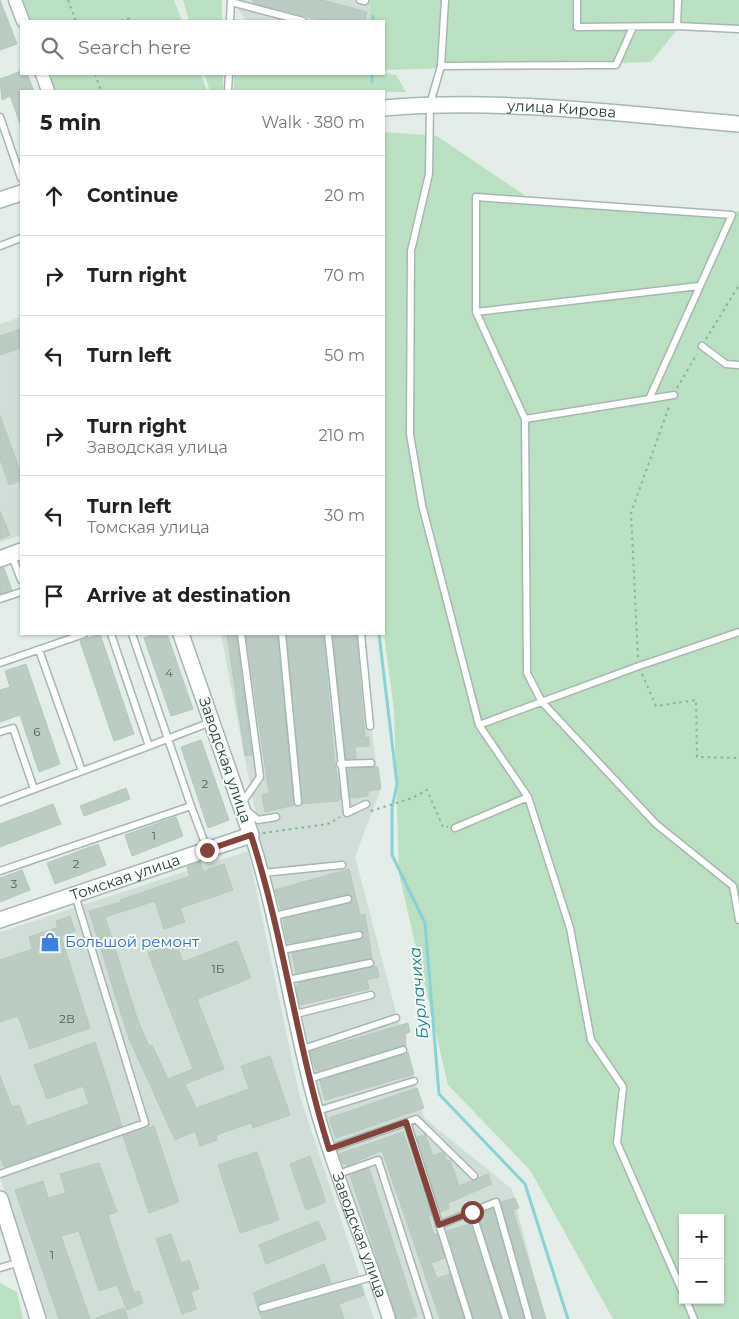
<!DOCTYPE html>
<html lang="en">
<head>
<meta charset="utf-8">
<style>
  body { margin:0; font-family:Montserrat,sans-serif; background:#f2f2f2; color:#202124 }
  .controls { position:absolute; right:15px; bottom:15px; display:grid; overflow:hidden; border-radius:0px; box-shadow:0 1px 4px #0004 }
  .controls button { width:45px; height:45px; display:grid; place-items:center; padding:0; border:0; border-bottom:1px solid #e0e0e0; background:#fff; color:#202124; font:25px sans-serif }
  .stop { position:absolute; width:15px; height:15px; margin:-11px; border:4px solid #82433a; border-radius:50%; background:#fff }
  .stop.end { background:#82433a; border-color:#fff; box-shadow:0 1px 5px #0008 }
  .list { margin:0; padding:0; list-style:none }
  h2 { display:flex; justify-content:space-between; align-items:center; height:65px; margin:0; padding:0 20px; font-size:21px }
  h2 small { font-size:16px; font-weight:400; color:#757577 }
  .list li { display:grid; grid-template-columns:32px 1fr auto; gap:15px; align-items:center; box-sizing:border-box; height:80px; padding:0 20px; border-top:1px solid #e0e0e0 }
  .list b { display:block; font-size:19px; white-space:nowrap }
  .list p { margin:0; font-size:16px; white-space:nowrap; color:#757577 }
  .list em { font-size:16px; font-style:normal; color:#757577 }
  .icon { flex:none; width:28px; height:28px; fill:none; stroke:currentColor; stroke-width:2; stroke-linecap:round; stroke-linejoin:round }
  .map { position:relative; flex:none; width:739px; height:1319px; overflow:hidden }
  .search { position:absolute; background:#fff; box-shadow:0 1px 4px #0004; left:20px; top:20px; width:365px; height:55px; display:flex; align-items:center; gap:12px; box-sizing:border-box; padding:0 18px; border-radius:0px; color:#757577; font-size:19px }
  .panel { position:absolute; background:#fff; box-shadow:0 1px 4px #0004; left:20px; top:90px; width:365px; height:545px; border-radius:0px }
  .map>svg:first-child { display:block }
  .built { fill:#d1ded7 }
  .green { fill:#bbe0c1; fill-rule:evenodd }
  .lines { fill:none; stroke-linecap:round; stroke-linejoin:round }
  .stream { stroke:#88d2d6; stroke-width:3 }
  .building { fill:#bbccc3; stroke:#b5c8be }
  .service-casing { stroke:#a5b6af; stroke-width:9 }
  .minor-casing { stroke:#a5b6af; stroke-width:15 }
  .tertiary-casing { stroke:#a5b6af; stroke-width:18 }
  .path { stroke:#82b39f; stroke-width:2; stroke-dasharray:2.5 4; stroke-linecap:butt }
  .service { stroke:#fff; stroke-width:6 }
  .minor { stroke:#fff; stroke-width:12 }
  .tertiary { stroke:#fff; stroke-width:15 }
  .route { stroke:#82433a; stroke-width:6 }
  .labels { text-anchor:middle; stroke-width:4; stroke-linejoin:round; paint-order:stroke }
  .number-label { font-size:12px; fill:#486358 }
  .street-label { font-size:15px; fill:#214035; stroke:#f4faf6 }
  .shop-label { font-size:15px; fill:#366cbe; stroke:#f4faf6; text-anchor:start }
  .water-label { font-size:16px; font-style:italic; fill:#187a80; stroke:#f4faf6 }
</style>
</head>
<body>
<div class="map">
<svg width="739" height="1319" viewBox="0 0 739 1319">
  <rect width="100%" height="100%" fill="#e3eee8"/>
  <path class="built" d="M232,0H370V21H246Z
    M21,317V535L0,542V324Z
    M221,634H359L380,791L355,857L424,1118L512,1189L545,1319H393L324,1114L292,970L268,880Z
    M248,851L299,1093L374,1319H48L0,1178V932Z"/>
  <path class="green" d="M23,0H174L182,21H30Z
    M183,0H222V21H189Z
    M370,0H739V32L677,30L651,62L384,70V21H370Z
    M384,73L396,75L406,92L234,91V74Z
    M48,74H201L207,91H54Z
    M204,74H223V91H210Z
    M384,132L437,136L533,201L718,216L739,211V1319H613L530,1170L448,1085L399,874L394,710L384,634ZM683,1218H720V1300H683Z
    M0,1283L17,1292L23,1319H0Z"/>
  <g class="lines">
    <path class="stream" d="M373,21V16
      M372,82V74
      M379,634L397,784L392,808V855L425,923L439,1094L525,1184L568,1319"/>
  </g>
  <path class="building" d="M0,0L17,44L0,50Z
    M253,0H322L367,12L365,21H324L253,3Z
    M21,71V74H27L34,91H21L20,123L10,96L2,100L0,79Z
    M21,329V348L0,355V336Z
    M0,415L21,474V481L9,485L0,459Z
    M0,511L10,535L0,539Z
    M0,568H4L12,590L0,594Z
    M100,634L134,734L114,741L80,641Z
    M155,634H167L193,709L171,716L144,638Z
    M227,634H236L252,755L245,756Z
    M246,634H277L294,805L265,812L262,795L269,793Z
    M287,634H323L335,765L341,799L337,801L302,804Z
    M333,634H356L365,738L369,737V746L355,747L356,758L346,759Z
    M26,664L60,764L39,772L20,715L0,722V690L10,687L5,671Z
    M201,740L229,820L208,828L181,747Z
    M378,767L381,789L368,791V796L350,798L347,769Z
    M126,788L130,799L84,816L80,806Z
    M53,804L61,824L0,847V824Z
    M176,817L183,836L132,856L125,835Z
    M98,844L106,865L55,884L47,863Z
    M200,862L203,871L224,864L233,890L180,908L185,922L164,929L155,901L105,917L138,1021L149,1046L152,1045L168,1079L193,1069L148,953L176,942L183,962L237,941L251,978L197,999L224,1069L185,1084L196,1108L249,1089L241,1066L270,1056L290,1115L253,1128L251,1123L216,1135L217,1140L200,1146L195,1131L175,1140L128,1036L89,911L121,902L120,900L190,876L187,867Z
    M349,869L360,915L365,914L372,959L296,973L292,953L360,940L364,934L358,930L290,943L287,941L283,919L349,904L353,897L347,894L281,909L275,890Z
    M22,870L30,890L0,902V878Z
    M70,916L75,931L61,936L90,1028L30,1049L18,1016L0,1022V960L32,949L29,937L58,927L56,921Z
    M374,966L377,967L379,977L367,980L369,989L300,1005L296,986L299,985L298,983Z
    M408,1023L410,1032L405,1034L406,1046L402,1045L317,1071L315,1068L310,1052Z
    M95,1042L122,1126L4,1167L0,1156V1076L12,1107L19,1105L27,1126L89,1104L83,1086L47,1099L34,1065Z
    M408,1052L414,1074L325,1100L320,1081Z
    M417,1088L424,1108L336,1138L329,1118Z
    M154,1126L179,1202L149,1213L123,1136Z
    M403,1132L431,1215L428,1216L434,1235L437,1234L445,1258L431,1263L437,1278L450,1274L464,1319H440L382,1150L347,1166L346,1163L343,1164L339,1154Z
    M425,1135L433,1156L443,1152L447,1161L450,1160L459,1186L488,1174L492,1184L448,1203L449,1209L440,1212L417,1137Z
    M257,1152L279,1220L240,1233L218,1165Z
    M310,1156L326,1202L306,1210L290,1164Z
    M99,1163L117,1212L108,1215L134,1293L139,1291L143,1303L127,1310L117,1285L99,1291L79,1231L61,1236L90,1319H59L15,1190L43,1181L48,1198L66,1193L60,1174Z
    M369,1168L417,1316L408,1319H397L350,1175Z
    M515,1198L519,1208L513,1210L546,1319H534L501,1202Z
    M493,1209L524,1319H511L478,1215Z
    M318,1221L326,1239L266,1264L259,1245Z
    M470,1224L501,1319H474L447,1231Z
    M171,1234L181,1263L189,1260L199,1289L191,1292L196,1309L182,1314L156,1239Z
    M324,1264L331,1283L261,1303L257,1306L253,1293Z
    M361,1285L364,1295L339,1304L344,1319H262L259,1312Z
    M124,1308L128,1319H96V1318Z"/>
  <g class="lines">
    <defs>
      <path id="service" d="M360,0L365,1
        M445,0L441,66L430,104L429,174L411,251L410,434L422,505L479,725L528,797L570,928L591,1040L623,1087L617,1143L683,1293
        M577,0V27L677,26L739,29
        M231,2L303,21
        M230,21L231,0
        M677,26L678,0
        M441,66L616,65L633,27
        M228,91L229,74
        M0,117L21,178
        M0,246L21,238
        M476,312L699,286
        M702,346L726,364L739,365
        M650,397L732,215L476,197V312L525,419L527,673L542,702L656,824L733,886L739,920
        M525,419L674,395
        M12,556L21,580
        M0,599L21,592
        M132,634L191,806
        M241,634L260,777L242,803
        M282,634L298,802
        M328,634L347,813L366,804
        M361,634L370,726
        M39,650L82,771
        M0,663L84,634
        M479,725L639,666L739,632
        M0,732L13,728L34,789
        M149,746L211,722
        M340,764L371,763
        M0,802L149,746L111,634
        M246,810L258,820L276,817
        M455,828L528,797
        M0,871L191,806L207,849
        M263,873L342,865
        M274,916L348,899
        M282,950L359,935
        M288,980L370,963
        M296,1014L371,995
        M303,1049L396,1018
        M309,1079L403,1050
        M317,1111L414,1081
        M407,1122L469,1319
        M329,1149L416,1119L474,1176
        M0,1174L145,1123L75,895
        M338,1174L378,1160L429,1319
        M472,1212L506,1319
        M439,1225L496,1202L529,1319
        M0,1268L20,1262
        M686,1300L694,1319
        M262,1308L375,1276"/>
      <g id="minor">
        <path d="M15,0L23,21"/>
        <path d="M42,74L48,91"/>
        <path id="s1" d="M251,835C280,925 291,1020 317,1111C337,1182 367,1249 389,1319"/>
      </g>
      <g id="tertiary">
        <path id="s2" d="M384,108C502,98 621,114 739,124"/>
        <path d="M0,200L21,193"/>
        <path d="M0,559L21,551"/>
        <path id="s3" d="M0,920L251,835L181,634"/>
        <path d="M0,1199L38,1319"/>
      </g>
    </defs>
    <use href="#service" class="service-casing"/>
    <use href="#minor" class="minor-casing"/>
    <use href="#tertiary" class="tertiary-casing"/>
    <path class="path" d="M68,0L76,21
      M121,21L130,18
      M95,74L101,91
      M706,339L739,285
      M677,388L697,354
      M638,657L631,513L670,404
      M642,674L656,706L696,700L697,757L739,758
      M371,811L412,798L427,790L443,827H448
      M263,833L328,824L340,817"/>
    <use href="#service" class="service"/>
    <use href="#minor" class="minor"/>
    <use href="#tertiary" class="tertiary"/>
  </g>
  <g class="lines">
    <path class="route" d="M207,850L251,835C284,938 297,1046 329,1149L406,1122L439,1225L472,1212"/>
  </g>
  <defs>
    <symbol id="shop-bare" viewBox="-9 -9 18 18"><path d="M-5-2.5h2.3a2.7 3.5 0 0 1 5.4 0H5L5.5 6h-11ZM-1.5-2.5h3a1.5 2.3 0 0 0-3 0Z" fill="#3f7fe0" stroke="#f4faf6" stroke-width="2.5" paint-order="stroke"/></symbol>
  </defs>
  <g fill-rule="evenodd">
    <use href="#shop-bare" x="36" y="928" width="28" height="28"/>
  </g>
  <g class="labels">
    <g class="number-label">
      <text x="169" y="677">4</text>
      <text x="37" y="736">6</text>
      <text x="205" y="788">2</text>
      <text x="154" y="840">1</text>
      <text x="76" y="868">2</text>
      <text x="14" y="888">3</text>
      <text x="218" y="973">1Б</text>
      <text x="67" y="1023">2В</text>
      <text x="52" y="1259">1</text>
    </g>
    <g class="street-label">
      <text dy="5" stroke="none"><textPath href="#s2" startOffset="178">улица Кирова</textPath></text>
      <text transform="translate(225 760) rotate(71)" y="5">Заводская улица</text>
      <text dy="5" stroke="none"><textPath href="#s3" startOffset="132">Томская улица</textPath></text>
      <text dy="5" stroke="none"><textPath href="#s1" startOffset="415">Заводская улица</textPath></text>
    </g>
    <g class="shop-label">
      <text x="65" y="947">Большой ремонт</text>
    </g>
    <g class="water-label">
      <text transform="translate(418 993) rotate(-95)" y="6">Бурлачиха</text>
    </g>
  </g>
</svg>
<div class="controls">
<button>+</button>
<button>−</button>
</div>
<div class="stop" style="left:472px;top:1212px"></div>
<div class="stop end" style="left:207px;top:850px"></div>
<div class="search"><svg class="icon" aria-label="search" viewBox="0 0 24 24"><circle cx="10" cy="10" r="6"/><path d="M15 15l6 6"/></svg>Search here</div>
<section class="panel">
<h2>5 min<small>Walk · 380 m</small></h2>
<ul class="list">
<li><svg class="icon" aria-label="ahead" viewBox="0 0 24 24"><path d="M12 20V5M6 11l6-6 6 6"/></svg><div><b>Continue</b></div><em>20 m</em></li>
<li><svg class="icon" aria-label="right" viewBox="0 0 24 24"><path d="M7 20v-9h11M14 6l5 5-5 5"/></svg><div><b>Turn right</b></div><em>70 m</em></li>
<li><svg class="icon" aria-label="left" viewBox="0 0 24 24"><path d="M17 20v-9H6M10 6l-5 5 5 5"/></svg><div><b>Turn left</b></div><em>50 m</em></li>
<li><svg class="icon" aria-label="right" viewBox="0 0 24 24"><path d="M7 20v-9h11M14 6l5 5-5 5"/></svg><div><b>Turn right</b><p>Заводская улица</p></div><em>210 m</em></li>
<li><svg class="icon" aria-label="left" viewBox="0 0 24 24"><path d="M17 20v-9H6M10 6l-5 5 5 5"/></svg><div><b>Turn left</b><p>Томская улица</p></div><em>30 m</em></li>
<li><svg class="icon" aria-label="arrive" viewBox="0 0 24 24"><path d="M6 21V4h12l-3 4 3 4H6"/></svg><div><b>Arrive at destination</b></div></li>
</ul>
</section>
</div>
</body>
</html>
